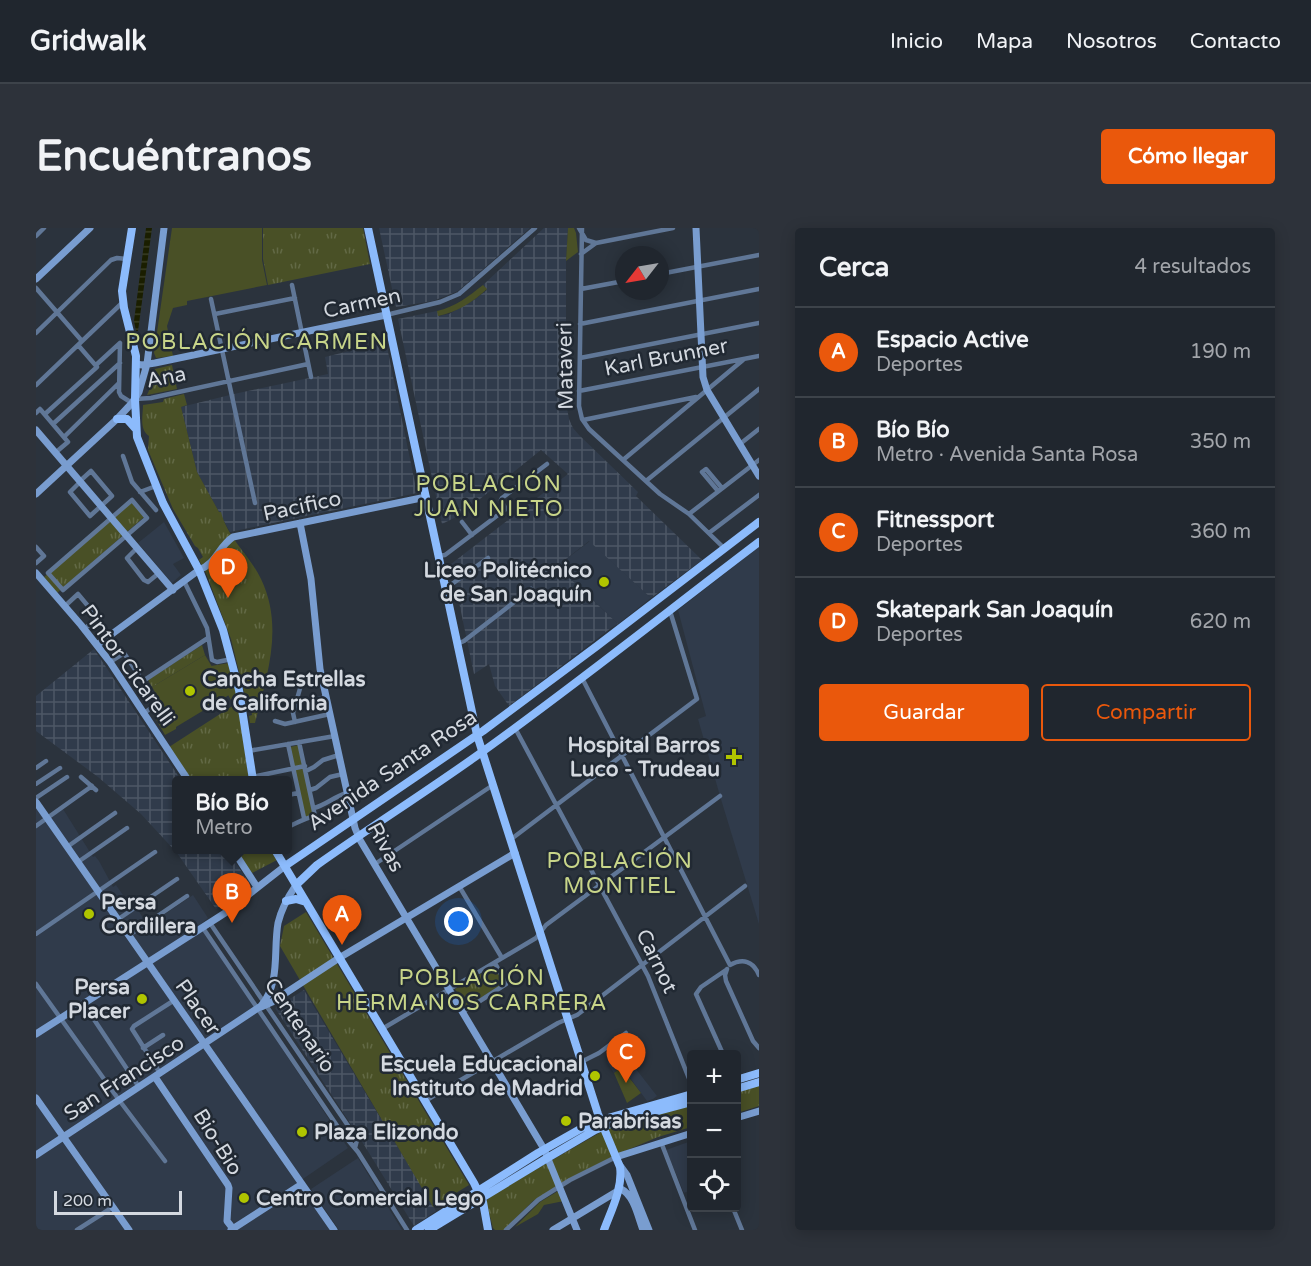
<!DOCTYPE html>
<html lang="es">
<head>
<meta charset="utf-8">
<style>
  body { margin:0; font-family:"Varela Round",sans-serif; background:#2d323a; color:#f1f3f6 }
  .controls { position:absolute; right:18px; bottom:18px; display:grid; overflow:hidden; border-radius:6px; box-shadow:0 3px 15px #0003 }
  .controls button { width:54px; height:54px; display:grid; place-items:center; padding:0; border:0; border-bottom:2px solid #3d434a; background:#20262e; color:#f1f3f6; font:30px sans-serif }
  .compass { position:absolute; left:579px; top:18px; width:54px; height:54px; border-radius:50%; background:#20262e; box-shadow:0 3px 15px #0003; rotate:239deg }
  .scale { position:absolute; left:18px; bottom:15px; width:128px; box-sizing:border-box; padding-left:6px; border:3px solid #d4d9e0; border-top:0; font-size:16px; line-height:21px; white-space:nowrap; color:#d4d9e0; -webkit-text-stroke:4px #212933; paint-order:stroke }
  .you { position:absolute; left:423px; top:694px; width:21px; height:21px; margin:-15px; border:4px solid #fff; border-radius:50%; background:#1a73e8; box-shadow:0 0 0 9px #1a73e833 }
  .badge { display:grid; place-items:center; width:39px; height:39px; border-radius:50%; background:#ea580c; color:#fff; font-size:20px; font-weight:700 }
  .pin { position:absolute; translate:-50% -50px; filter:drop-shadow(0 2px 3px #0008) }
  .pin::after { content:''; position:absolute; top:32px; width:21px; height:18px; background:inherit; clip-path:polygon(0 0,100% 0,50% 100%) }
  .popup { position:absolute; left:136px; top:548px; width:120px; height:78px; box-sizing:border-box; display:grid; place-content:center; border-radius:6px; background:#20262e; filter:drop-shadow(0 2px 4px #0005); font-size:20px; white-space:nowrap; color:#a2a5aa }
  .popup b { font-size:22px; color:#f1f3f6 }
  .popup::after { content:''; position:absolute; left:50%; top:100%; margin-left:-12px; border:12px solid transparent; border-top-color:#20262e }
  .list { margin:0; padding:0; list-style:none }
  h2 { display:flex; justify-content:space-between; align-items:center; height:78px; margin:0; padding:0 24px; font-size:26px }
  h2 small { font-size:20px; font-weight:400; color:#a2a5aa }
  .list li { display:grid; grid-template-columns:39px 1fr auto; gap:18px; align-items:center; box-sizing:border-box; height:90px; padding:0 24px; border-top:2px solid #3d434a }
  .list b { display:block; font-size:22px; white-space:nowrap }
  .list p { margin:0; font-size:20px; white-space:nowrap; color:#a2a5aa }
  .list em { font-size:20px; font-style:normal; color:#a2a5aa }
  .actions { display:flex; gap:12px; padding:18px 24px }
  .actions a { flex:1; padding:14px 0; border:2px solid #ea580c; border-radius:6px; text-align:center; font-size:21px; color:#ea580c }
  .actions .main { background:#ea580c; color:#fff }
  .icon { flex:none; width:33px; height:33px; fill:none; stroke:currentColor; stroke-width:2; stroke-linecap:round; stroke-linejoin:round }
  .map { position:relative; flex:none; width:723px; height:1002px; overflow:hidden; border-radius:6px }
  header { display:flex; align-items:center; gap:36px; box-sizing:border-box; height:84px; padding:0 30px; background:#20262e; border-bottom:2px solid #3d434a }
  header strong { font-size:28px }
  nav { display:flex; gap:33px; margin-inline-start:auto; font-size:21px }
  .intro { display:flex; align-items:center; justify-content:space-between; box-sizing:border-box; height:144px; padding:0 36px }
  h1 { margin:0; font-size:42px }
  .button { padding:15px 27px; border-radius:6px; background:#ea580c; color:#fff; font-size:21px; font-weight:700 }
  main { display:flex; gap:36px; padding:0 36px }
  aside { flex:1; background:#20262e; border-radius:6px; box-shadow:0 3px 15px #0003 }
  .map>svg:first-child { display:block }
  .built { fill:#303b4b }
  .industrial { fill:url(#industrial-grid) }
  .grass { fill:#495026 }
  .park { fill:url(#park-tufts) }
  .water { fill:url(#water-rules) }
  .lines { fill:none; stroke-linecap:round; stroke-linejoin:round }
  .street { stroke:#607797; stroke-width:4.5 }
  .secondary { stroke:#799dd0; stroke-width:7 }
  .primary { stroke:#8cbbfc; stroke-width:8 }
  .poi-dot { fill:#b0c500; stroke:#212933; stroke-width:2 }
  .labels { text-anchor:middle; stroke-width:5; stroke-linejoin:round; paint-order:stroke }
  .street-label { font-size:21px; fill:#d4d9e0; stroke:#212933 }
  .poi-label { font-size:21px; font-weight:bold; fill:#d4d9e0; stroke:#212933; text-anchor:start }
  .neighbourhood-label { font-size:22px; letter-spacing:1.5px; fill:#c8d589; stroke:#212933 }
</style>
</head>
<body>
<header>
<strong>Gridwalk</strong>
<nav><a>Inicio</a><a>Mapa</a><a>Nosotros</a><a>Contacto</a></nav>
</header>
<div class="intro"><h1>Encuéntranos</h1><a class="button">Cómo llegar</a></div>
<main>
<div class="map">
<svg width="723" height="1002" viewBox="0 0 723 1002">
  <defs>
    <pattern id="industrial-grid" width="8" height="8" patternUnits="userSpaceOnUse" patternTransform="scale(1.5)"><rect width="8" height="8" fill="#303b4b"/><path d="M0 4h8M4 0v8" fill="none" stroke="#4d5765"/></pattern>
    <pattern id="park-tufts" width="24" height="20" patternUnits="userSpaceOnUse" patternTransform="scale(1.5)"><rect width="24" height="20" fill="#495026"/><path d="M3 7l-1-3M5 7V3M7 7l1-3M15 17l-1-3M17 17v-4M19 17l1-3" fill="none" stroke="#626945"/></pattern>
    <pattern id="water-rules" width="6" height="5" patternUnits="userSpaceOnUse" patternTransform="scale(1.5)"><rect width="6" height="5" fill="#1a1e00"/><path d="M0 2.5h6" fill="none" stroke="#3a3e25"/></pattern>
  </defs>
  <rect width="100%" height="100%" fill="#2b333d"/>
  <path class="built" d="M128,294L148,330L137,336L145,347L136,355L102,315Z
    M554,313L615,370L582,396L521,338Z
    M723,319V696L684,568L662,491L670,488L642,382Z
    M0,579L10,593L27,581L57,629L59,628L63,633L77,659L80,657L98,683L102,682L109,693L108,694L111,698L157,667L172,690L164,697L312,920L261,955L294,1002H0Z
    M586,823L621,868L617,871L611,873L586,839L578,845L571,834Z
    M655,913V962L648,965L630,922Z
    M322,930L366,1002H303L275,961Z"/>
  <path class="industrial" d="M343,0H494L422,63L397,73L360,79Z
    M508,0H532L530,33V175L533,191L537,200L543,207L602,264L600,268L666,332L615,370L553,313L521,338L582,396L575,400L473,478L459,458L453,436L438,446L415,336L532,246L505,222L424,287L406,296L362,91L401,83L403,88L413,86L438,72L451,62L447,57Z
    M350,114L381,265L194,304L161,244L145,179L198,166L292,146L289,129Z
    M58,421L145,552H140V622H191L216,659L180,681L141,625L105,586L62,549L0,503V468Z
    M268,762L400,983L378,998L325,912L239,780Z"/>
  <path class="grass" d="M136,0H226V32L231,57L151,73V77L137,80L131,98L137,128L120,130L118,125Z
    M532,0H538L540,5L542,24L530,33Z
    M447,57L451,61C437,74 421,84 402,88L401,83C419,79 433,68 447,57Z
    M169,427L193,467L140,499V501L129,507L118,488L129,481L116,459Z
    M263,517L278,587L269,589L254,519Z
    M585,839L605,865L591,875L578,845Z
    M524,962L528,973L508,977L502,986L479,999L504,974Z"/>
  <path class="park" d="M227,0H327L334,36L232,57L227,31Z
    M136,137L141,161L111,167L116,156L119,141Z
    M148,166L151,177L145,179L161,244L183,284H185C191,309 214,328 225,351C248,399 231,447 219,495H214L213,488L216,487L214,475L211,476L195,411L170,345L163,332L167,329L162,320L159,318L137,281L112,222L113,208C103,201 107,188 107,177L127,174L128,171Z
    M95,273L108,289L21,365L8,349L79,289Z
    M166,417L169,427L116,459L112,452Z
    M193,435L199,457L213,552H156L133,519L198,477L175,438Z
    M200,622H236L241,632L216,645Z
    M270,684L433,957L397,979L244,718L248,698Z
    M458,738L468,755L430,779L419,761Z
    M723,857V878L701,885V864Z
    M655,877V899L622,909L584,925L529,953L497,973L468,1002H459L457,1000L450,973L459,965L572,900Z"/>
  <path class="water" d="M110,0H116L102,103H100L98,93Z"/>
  <g class="lines">
    <path class="street" d="M543,0L550,12L560,15
      M546,0L543,178L546,191L553,201L624,266L653,286L688,320
      M0,8L8,0
      M545,26L560,15L637,0
      M624,46L723,27
      M256,57L275,149
      M0,60L46,113
      M545,61L588,53
      M175,71L219,275
      M179,86L259,70
      M350,87L404,74L423,66L499,0
      M544,96L723,61
      M0,105L75,32L81,30L91,31
      M84,115L83,164L85,168L96,175
      M544,130L723,95
      M60,137L84,115
      M0,157L87,74
      M543,163L723,128
      M99,171L115,170L272,136
      M0,185L4,181L32,214L19,225
      M9,186L61,139L42,117
      M547,192L660,169
      M17,196L84,135
      M28,209L83,155
      M704,216L723,201
      M87,228L96,254L120,282
      M587,232L707,132
      M44,253L55,243L76,268L54,288L34,264L44,254
      M610,253L723,161
      M682,263L666,244L670,241L686,260
      M104,264L120,258
      M96,272L111,290L27,362L12,345Z
      M653,286L723,232
      M426,294L436,307
      M673,305L723,267
      M0,319L8,328L0,335
      M101,320L91,330L108,352L112,354L123,345
      M402,328L409,327L413,324L470,281L465,272L466,270L511,236
      M148,353L171,400L176,432L181,434L196,431
      M409,357L416,356L452,330
      M29,378L42,366L62,390L48,401
      M421,416L428,413L495,361
      M74,434L88,425L120,473L119,477L107,486
      M546,450L694,737
      M107,453L172,410
      M261,470L272,474L290,469
      M239,493L249,496L294,486
      M259,494L257,485L265,457L287,452
      M479,500L612,748L656,858
      M252,516L268,590
      M212,523L299,508
      M0,540L10,533
      M270,543L278,539L287,532L303,527
      M45,549L60,562
      M216,549L269,538
      M0,556L24,540
      M274,562L280,560L294,549L307,546
      M252,567L262,565
      M0,570L31,549
      M278,580C290,577 299,568 311,565
      M0,598L56,558
      M252,599C261,595 269,590 279,588L263,514
      M474,612L661,471L634,383
      M31,619L79,585
      M42,634L91,600
      M339,636L457,557
      M423,658L466,730
      M81,692L141,651
      M174,695L319,908L321,912L319,920
      M167,700L306,905L322,924L371,1002
      M0,706L119,624
      M92,708L151,668
      M694,737C707,730 717,733 723,747
      M691,741L689,747L690,753L717,813L723,820
      M0,756L83,872L129,933
      M47,775L103,859
      M427,784L470,756L459,735
      M346,801L500,710L510,697L684,568
      M107,820L127,807
      M687,826L660,766L665,759L690,742
      M545,834L563,825L590,805
      M124,845L96,801L98,798L137,773
      M389,873L522,795L541,787L709,658
      M625,914L659,1002
      M697,980L706,1002
      M41,1002L77,979
      M470,1002L502,972L534,952L580,929"/>
    <path class="secondary" d="M660,0L667,149L671,162L723,248
      M0,51L54,0
      M100,136L106,137L119,135L350,87
      M0,202L137,362
      M0,266L81,191L96,175L103,164L111,136L128,0
      M264,295L275,351L284,441L319,600L324,612L508,921L541,1002
      M0,345L45,397L74,434L152,552
      M61,417L163,342C181,335 182,319 197,309L390,269
      M0,574L298,1002
      M197,622L221,659
      M225,779L236,774L303,730L479,625
      M0,806L189,685L249,638
      M119,849L192,957L193,960L191,993L198,1002
      M0,870L93,1002
      M700,890L723,883
      M0,927L225,778C245,754 237,723 242,695C245,682 252,669 260,657
      M580,929L656,905
      M583,936L591,947L613,1002
      M195,1002L266,956
      M517,1002L585,961C598,967 602,989 607,1002"/>
    <path class="primary" d="M96,0L86,63L88,80L100,128L99,171L101,209L127,275L163,342L187,402L203,462L217,552
      M332,0L441,507L562,886L584,939C587,960 575,983 568,1002
      M81,191H91L99,200
      M239,622L438,955L447,974L452,1002
      M249,638L447,503L561,418L723,294
      M260,657L281,637C333,600 387,566 439,529C536,460 628,386 723,314
      M250,673L260,671L270,674
      M700,852L723,845
      M700,861L723,854
      M380,1002L502,925L546,900L565,892L656,866
      M393,1002L513,929L559,902L577,895L656,874"/>
  </g>
  <g class="poi-dot">
    <circle cx="568" cy="354" r="6"/>
    <circle cx="154" cy="463" r="6"/>
    <path d="M695 520h6v6h6v6h-6v6h-6v-6h-6v-6h6z"/>
    <circle cx="53" cy="686" r="6"/>
    <circle cx="106" cy="771" r="6"/>
    <circle cx="559" cy="848" r="6"/>
    <circle cx="530" cy="893" r="6"/>
    <circle cx="266" cy="904" r="6"/>
    <circle cx="208" cy="970" r="6"/>
  </g>
  <g class="labels">
    <g class="street-label">
      <text transform="translate(326 75) rotate(-12)" y="7">Carmen</text>
      <text transform="translate(630 129) rotate(-11)" y="7">Karl Brunner</text>
      <text transform="translate(529 138) rotate(-91)" y="7">Mataveri</text>
      <text transform="translate(130 149) rotate(-11)" y="7">Ana</text>
      <text transform="translate(266 278) rotate(-12)" y="7">Pacifico</text>
      <text transform="translate(92 437) rotate(54)" y="7">Pintor Cicarelli</text>
      <text transform="translate(356 542) rotate(-34)" y="7">Avenida Santa Rosa</text>
      <text transform="translate(350 619) rotate(61)" y="7">Rivas</text>
      <text transform="translate(621 733) rotate(64)" y="7">Carnot</text>
      <text transform="translate(162 779) rotate(55)" y="7">Placer</text>
      <text transform="translate(264 797) rotate(56)" y="7">Centenario</text>
      <text transform="translate(88 850) rotate(-33)" y="7">San Francisco</text>
      <text transform="translate(182 914) rotate(58)" y="7">Bio-Bio</text>
    </g>
    <g class="poi-label">
      <text x="556" y="349" text-anchor="end">Liceo Politécnico<tspan x="556" dy="24">de San Joaquín</tspan></text>
      <text x="166" y="458">Cancha Estrellas<tspan x="166" dy="24">de California</tspan></text>
      <text x="684" y="524" text-anchor="end">Hospital Barros<tspan x="684" dy="24">Luco - Trudeau</tspan></text>
      <text x="65" y="681">Persa<tspan x="65" dy="24">Cordillera</tspan></text>
      <text x="94" y="766" text-anchor="end">Persa<tspan x="94" dy="24">Placer</tspan></text>
      <text x="547" y="843" text-anchor="end">Escuela Educacional<tspan x="547" dy="24">Instituto de Madrid</tspan></text>
      <text x="542" y="900">Parabrisas</text>
      <text x="278" y="911">Plaza Elizondo</text>
      <text x="220" y="977">Centro Comercial Lego</text>
    </g>
    <g class="neighbourhood-label">
      <text x="221" y="121">POBLACIÓN CARMEN</text>
      <text x="453" y="263">POBLACIÓN<tspan x="453" dy="25">JUAN NIETO</tspan></text>
      <text x="584" y="640">POBLACIÓN<tspan x="584" dy="25">MONTIEL</tspan></text>
      <text x="436" y="757">POBLACIÓN<tspan x="436" dy="25">HERMANOS CARRERA</tspan></text>
    </g>
  </g>
</svg>
<div class="controls">
<button>+</button>
<button>−</button>
<button><svg class="icon" aria-label="locate" viewBox="0 0 24 24"><circle cx="12" cy="12" r="6"/><path d="M12 2v4M12 18v4M2 12h4M18 12h4"/></svg></button>
</div>
<svg class="compass" viewBox="-18 -18 36 36"><path d="M0-13l5 13h-10z" fill="#e53935"/><path d="M0 13l5-13h-10z" fill="#a2a5aa"/></svg>
<div class="scale">200 m</div>
<div class="you"></div>
<div class="pin badge" style="left:306px;top:717px">A</div>
<div class="pin badge" style="left:196px;top:695px">B</div>
<div class="popup"><b>Bío Bío</b>Metro</div>
<div class="pin badge" style="left:590px;top:855px">C</div>
<div class="pin badge" style="left:192px;top:370px">D</div>
</div>
<aside>
<h2>Cerca<small>4 resultados</small></h2>
<ul class="list">
<li><span class="badge">A</span><div><b>Espacio Active</b><p>Deportes</p></div><em>190 m</em></li>
<li><span class="badge">B</span><div><b>Bío Bío</b><p>Metro · Avenida Santa Rosa</p></div><em>350 m</em></li>
<li><span class="badge">C</span><div><b>Fitnessport</b><p>Deportes</p></div><em>360 m</em></li>
<li><span class="badge">D</span><div><b>Skatepark San Joaquín</b><p>Deportes</p></div><em>620 m</em></li>
</ul>
<div class="actions"><a class="main">Guardar</a><a>Compartir</a></div>
</aside>
</main>
</body>
</html>
